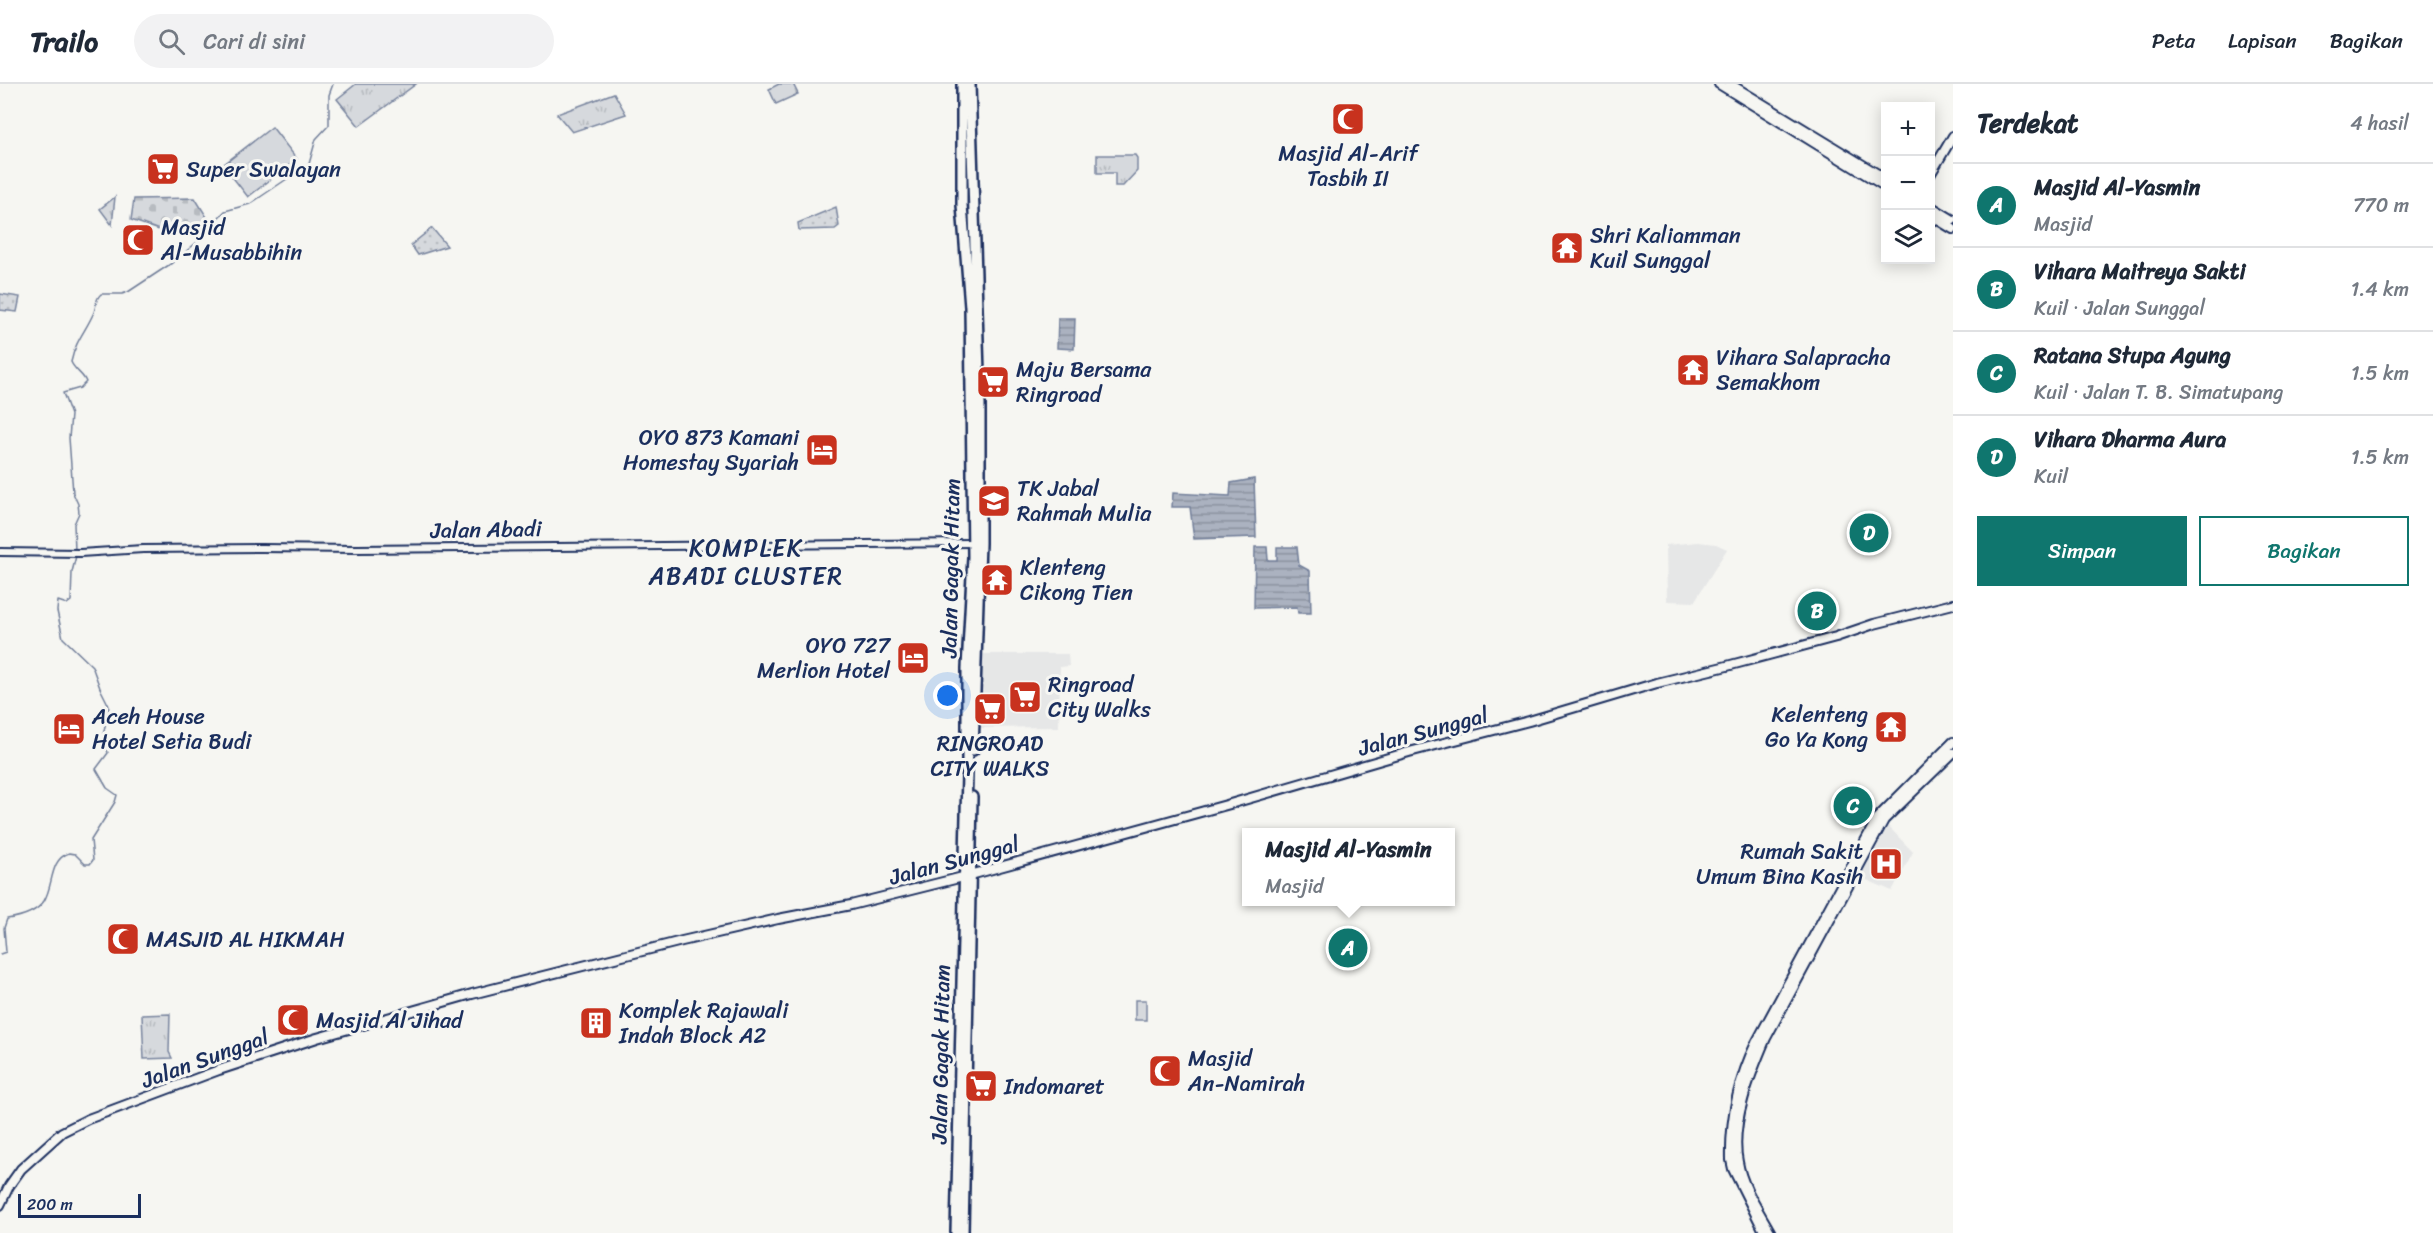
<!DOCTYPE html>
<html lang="id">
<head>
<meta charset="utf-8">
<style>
  body { margin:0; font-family:Sriracha,sans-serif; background:#f2f2f3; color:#1f2937 }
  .controls { position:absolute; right:18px; top:18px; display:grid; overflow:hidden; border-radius:0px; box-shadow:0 3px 15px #0003 }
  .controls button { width:54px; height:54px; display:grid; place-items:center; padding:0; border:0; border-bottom:2px solid #e0e1e3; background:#fff; color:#1f2937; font:30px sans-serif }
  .scale { position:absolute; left:18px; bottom:15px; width:123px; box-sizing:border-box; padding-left:6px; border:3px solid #1b2f5e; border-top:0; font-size:16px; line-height:21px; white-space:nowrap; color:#1b2f5e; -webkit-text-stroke:4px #f6f6f2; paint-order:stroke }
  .you { position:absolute; left:948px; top:612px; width:21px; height:21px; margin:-15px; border:4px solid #fff; border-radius:50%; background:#1a73e8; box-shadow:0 0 0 9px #1a73e833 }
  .badge { display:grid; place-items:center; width:39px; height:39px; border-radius:50%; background:#0f766e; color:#fff; font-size:20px; font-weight:700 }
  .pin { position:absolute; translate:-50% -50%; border:3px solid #fff; box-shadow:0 2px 6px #0006 }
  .popup { position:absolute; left:1242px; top:744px; width:213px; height:78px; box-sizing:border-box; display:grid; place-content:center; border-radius:0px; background:#fff; filter:drop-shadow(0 2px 4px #0005); font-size:20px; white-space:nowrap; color:#747a83 }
  .popup b { font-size:22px; color:#1f2937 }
  .popup::after { content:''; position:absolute; left:50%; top:100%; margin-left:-12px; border:12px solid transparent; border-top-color:#fff }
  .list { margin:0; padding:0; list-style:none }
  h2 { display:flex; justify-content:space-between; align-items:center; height:78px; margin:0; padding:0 24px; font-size:26px }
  h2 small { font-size:20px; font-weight:400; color:#747a83 }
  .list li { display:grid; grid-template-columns:39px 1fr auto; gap:18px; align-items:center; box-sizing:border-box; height:84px; padding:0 24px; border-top:2px solid #e0e1e3 }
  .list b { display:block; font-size:22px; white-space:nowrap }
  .list p { margin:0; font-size:20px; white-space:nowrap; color:#747a83 }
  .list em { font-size:20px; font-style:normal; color:#747a83 }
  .actions { display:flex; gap:12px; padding:18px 24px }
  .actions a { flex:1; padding:14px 0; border:2px solid #0f766e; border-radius:0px; text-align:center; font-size:21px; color:#0f766e }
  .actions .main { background:#0f766e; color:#fff }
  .icon { flex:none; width:33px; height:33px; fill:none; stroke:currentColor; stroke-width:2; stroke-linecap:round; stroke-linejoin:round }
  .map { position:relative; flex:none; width:1953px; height:1149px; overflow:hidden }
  header { display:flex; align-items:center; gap:36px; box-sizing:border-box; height:84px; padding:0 30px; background:#fff; border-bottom:2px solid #e0e1e3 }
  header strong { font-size:28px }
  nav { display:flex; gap:33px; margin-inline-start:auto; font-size:21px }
  .search { width:420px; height:54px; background:#f2f2f3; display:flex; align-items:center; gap:15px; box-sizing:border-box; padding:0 21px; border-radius:33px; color:#747a83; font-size:22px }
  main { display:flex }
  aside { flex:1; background:#fff }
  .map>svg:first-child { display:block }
  .built { fill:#e6e7e7 }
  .grass { fill:url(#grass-tufts); stroke:#78849e; stroke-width:1.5 }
  .cemetery { fill:url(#cemetery-stones); stroke:#78849e; stroke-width:1.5 }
  .park { fill:url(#park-dots); stroke:#78849e; stroke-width:1.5 }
  .pitch { fill:#d6d9dd; stroke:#78849e; stroke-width:1.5 }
  .water { fill:url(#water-rules); stroke:#717e99; stroke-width:1.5 }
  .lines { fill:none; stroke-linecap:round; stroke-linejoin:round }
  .stream { stroke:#717e99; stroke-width:1.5 }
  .minor-casing { stroke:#1b2f5e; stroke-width:10 }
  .major-casing { stroke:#1b2f5e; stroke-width:12 }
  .highway-casing { stroke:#1b2f5e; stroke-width:14 }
  .minor { stroke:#f6f6f2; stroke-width:6 }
  .major { stroke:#f6f6f2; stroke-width:8 }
  .highway { stroke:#f6f6f2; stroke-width:9 }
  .labels { text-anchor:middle; stroke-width:6; stroke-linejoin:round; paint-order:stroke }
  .poi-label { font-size:22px; fill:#1b2f5e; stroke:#f6f6f2; text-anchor:start }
  .street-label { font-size:22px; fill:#1b2f5e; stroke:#f6f6f2 }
  .neighbourhood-label { font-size:24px; letter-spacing:1.5px; fill:#1b2f5e; stroke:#f6f6f2 }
</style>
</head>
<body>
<header>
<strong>Trailo</strong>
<div class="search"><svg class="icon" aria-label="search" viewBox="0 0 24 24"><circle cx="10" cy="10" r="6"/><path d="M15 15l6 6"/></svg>Cari di sini</div>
<nav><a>Peta</a><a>Lapisan</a><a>Bagikan</a></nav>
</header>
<main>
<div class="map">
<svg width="1953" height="1149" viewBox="0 0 1953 1149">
  <defs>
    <pattern id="grass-tufts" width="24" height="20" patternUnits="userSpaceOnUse" patternTransform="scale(1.5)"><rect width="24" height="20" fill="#d6d9dd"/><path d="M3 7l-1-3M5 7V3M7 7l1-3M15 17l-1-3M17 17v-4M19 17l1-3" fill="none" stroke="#b7bbc0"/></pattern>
    <pattern id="cemetery-stones" width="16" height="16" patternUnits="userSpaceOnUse" patternTransform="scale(1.5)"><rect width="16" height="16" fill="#d6d9dd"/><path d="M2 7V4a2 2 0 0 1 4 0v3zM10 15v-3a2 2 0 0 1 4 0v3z" fill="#b7bbc0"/></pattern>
    <pattern id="park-dots" width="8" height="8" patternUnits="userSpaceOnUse" patternTransform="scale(1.5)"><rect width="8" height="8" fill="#d6d9dd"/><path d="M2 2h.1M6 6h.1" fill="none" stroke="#b7bbc0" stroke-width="1.8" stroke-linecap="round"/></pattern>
    <pattern id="water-rules" width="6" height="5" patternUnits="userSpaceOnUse" patternTransform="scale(1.5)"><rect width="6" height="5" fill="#abb2c0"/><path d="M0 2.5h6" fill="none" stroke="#8a919f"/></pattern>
  </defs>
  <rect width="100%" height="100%" fill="#f6f6f2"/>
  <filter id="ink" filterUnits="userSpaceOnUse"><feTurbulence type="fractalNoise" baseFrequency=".0167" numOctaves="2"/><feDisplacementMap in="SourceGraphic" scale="12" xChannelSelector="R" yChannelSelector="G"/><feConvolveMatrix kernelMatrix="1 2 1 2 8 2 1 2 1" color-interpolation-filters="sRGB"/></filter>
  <g filter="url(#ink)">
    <path class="built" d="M1698,458L1716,460L1727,465L1694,518L1667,517L1666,461Z
      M977,570H1068L1069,582L1060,583L1059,643L976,644Z
      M1888,742L1913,768L1892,807L1860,793Z"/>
    <path class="grass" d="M356,0H416L359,42L337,15Z
      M779,0H793L798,10L776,20L769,5Z
      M614,9L626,30L572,48L557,30Z
      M1097,71H1135L1137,74V87L1123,102H1115V89H1097Z
      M115,113L112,141L100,125Z
      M170,930L169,968L172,974L144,975L142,931Z"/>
    <path class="cemetery" d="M195,114L208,135L200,147H162L131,136L134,115Z"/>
    <path class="park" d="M836,123L839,142L835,145L799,146L798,139Z
      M432,144L447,162L418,171L411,161Z
      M0,210L20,213L17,228L0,226Z"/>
    <path class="pitch" d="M272,43L297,75L248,113L223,81Z
      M1135,916H1146V936H1135Z"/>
    <path class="water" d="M1058,234H1075L1074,265L1057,264Z
      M1254,395L1256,453L1194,455L1190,423H1172L1173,409L1230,412L1231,399Z
      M1255,463H1267L1268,476H1277V463H1297L1299,481L1310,487L1311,529H1298L1297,523L1254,524Z"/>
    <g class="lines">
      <path class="stream" d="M75,467L74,440L79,429L78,420L73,409L69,354L71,331L63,309L80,304L86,298C83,290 75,287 71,278C76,255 86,247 94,228C97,220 95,215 101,210H122L128,208L172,179L202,154L207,145L225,127L250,120L309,80L316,55L329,41V11L333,0
        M0,870L6,868L4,844L7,835C21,833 36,829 44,817C54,801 49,776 69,769L75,770L85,780H90L93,776L91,756L115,718L117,711L107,704L96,685L108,669L103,652L109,622L100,604L92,582L63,554L57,527L58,517L67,520L71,517L72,488L76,472"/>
      <defs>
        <path id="minor" d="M0,468L80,469L143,465L261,464L357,465L973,459"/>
        <path id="major" d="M1719,0L1886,103
          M1730,0L1886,95
          M1930,91L1953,52
          M1930,122L1953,136
          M1930,131L1953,145
          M0,1121L9,1102L21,1085L62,1048L88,1035L219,986L317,954L472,910L682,857L778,835L851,821L963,793L1230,720L1409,668L1529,637L1657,599L1727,582L1836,553L1874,540L1953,520
          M1765,1149L1733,1085L1731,1076C1730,1034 1738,996 1756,959L1878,733L1953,658
          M1771,1149C1759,1127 1742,1103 1738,1078C1730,1039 1751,989 1766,954L1884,736L1953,669"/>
        <path id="highway" d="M970,0L980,321V459L973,666
          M956,1149L967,690V584L973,473L970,223L962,121V0
          M963,1149L972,713"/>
      </defs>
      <use href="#minor" class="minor-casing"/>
      <use href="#major" class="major-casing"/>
      <use href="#highway" class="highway-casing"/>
      <use href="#minor" class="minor"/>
      <use href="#major" class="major"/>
      <use href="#highway" class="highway"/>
    </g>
  </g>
  <defs>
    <symbol id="mosque-square" viewBox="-11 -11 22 22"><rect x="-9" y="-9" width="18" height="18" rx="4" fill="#c8321e" stroke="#f6f6f2"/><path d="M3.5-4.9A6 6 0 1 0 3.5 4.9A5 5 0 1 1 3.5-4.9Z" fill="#fff"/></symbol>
    <symbol id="supermarket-square" viewBox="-11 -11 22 22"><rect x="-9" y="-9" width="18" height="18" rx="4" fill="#c8321e" stroke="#f6f6f2"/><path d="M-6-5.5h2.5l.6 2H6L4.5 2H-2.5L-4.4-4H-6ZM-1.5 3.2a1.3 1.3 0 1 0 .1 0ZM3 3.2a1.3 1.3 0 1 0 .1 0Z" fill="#fff"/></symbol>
    <symbol id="temple-square" viewBox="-11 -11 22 22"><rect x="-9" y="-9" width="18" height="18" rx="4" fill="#c8321e" stroke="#f6f6f2"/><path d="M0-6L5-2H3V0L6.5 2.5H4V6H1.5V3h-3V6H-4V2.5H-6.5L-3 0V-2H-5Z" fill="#fff"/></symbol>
    <symbol id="hotel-square" viewBox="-11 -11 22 22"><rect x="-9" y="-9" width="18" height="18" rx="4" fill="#c8321e" stroke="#f6f6f2"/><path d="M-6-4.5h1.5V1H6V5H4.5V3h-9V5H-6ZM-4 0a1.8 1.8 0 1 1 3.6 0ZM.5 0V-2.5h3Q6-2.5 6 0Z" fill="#fff"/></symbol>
    <symbol id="school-square" viewBox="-11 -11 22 22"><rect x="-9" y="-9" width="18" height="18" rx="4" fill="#c8321e" stroke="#f6f6f2"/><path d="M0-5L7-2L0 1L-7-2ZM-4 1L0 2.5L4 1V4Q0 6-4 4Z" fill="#fff"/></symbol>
    <symbol id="hospital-square" viewBox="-11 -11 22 22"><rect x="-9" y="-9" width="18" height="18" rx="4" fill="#c8321e" stroke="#f6f6f2"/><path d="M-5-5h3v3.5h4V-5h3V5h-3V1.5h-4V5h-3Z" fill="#fff"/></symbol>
    <symbol id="building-square" viewBox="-11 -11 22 22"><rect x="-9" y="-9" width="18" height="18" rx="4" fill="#c8321e" stroke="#f6f6f2"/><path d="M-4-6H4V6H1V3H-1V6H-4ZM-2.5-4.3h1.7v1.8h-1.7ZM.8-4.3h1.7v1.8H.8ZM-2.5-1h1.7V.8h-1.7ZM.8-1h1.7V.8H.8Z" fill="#fff"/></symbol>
  </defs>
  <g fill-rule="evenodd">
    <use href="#mosque-square" x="1329" y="16" width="38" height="38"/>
    <use href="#supermarket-square" x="144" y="66" width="38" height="38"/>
    <use href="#mosque-square" x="119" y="137" width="38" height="38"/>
    <use href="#temple-square" x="1548" y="145" width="38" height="38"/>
    <use href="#temple-square" x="1674" y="267" width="38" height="38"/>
    <use href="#supermarket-square" x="974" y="279" width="38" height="38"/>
    <use href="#hotel-square" x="803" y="347" width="38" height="38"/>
    <use href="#school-square" x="975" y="398" width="38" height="38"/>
    <use href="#temple-square" x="978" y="477" width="38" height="38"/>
    <use href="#hotel-square" x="894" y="555" width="38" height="38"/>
    <use href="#supermarket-square" x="1006" y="594" width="38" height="38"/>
    <use href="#supermarket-square" x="971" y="606" width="38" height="38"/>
    <use href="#temple-square" x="1872" y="624" width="38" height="38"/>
    <use href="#hotel-square" x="50" y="626" width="38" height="38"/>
    <use href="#hospital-square" x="1867" y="761" width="38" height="38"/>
    <use href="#mosque-square" x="104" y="836" width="38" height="38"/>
    <use href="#mosque-square" x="274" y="917" width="38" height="38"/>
    <use href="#building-square" x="577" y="920" width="38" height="38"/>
    <use href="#mosque-square" x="1146" y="968" width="38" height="38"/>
    <use href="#supermarket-square" x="962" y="983" width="38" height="38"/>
  </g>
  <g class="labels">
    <g class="poi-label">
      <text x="1348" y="77" text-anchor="middle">Masjid Al-Arif<tspan x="1348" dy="25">Tasbih II</tspan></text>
      <text x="186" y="93">Super Swalayan</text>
      <text x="161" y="151">Masjid<tspan x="161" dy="25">Al-Musabbihin</tspan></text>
      <text x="1590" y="159">Shri Kaliamman<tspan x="1590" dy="25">Kuil Sunggal</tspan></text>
      <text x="1716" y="281">Vihara Salapracha<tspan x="1716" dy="25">Semakhom</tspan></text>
      <text x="1016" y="293">Maju Bersama<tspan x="1016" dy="25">Ringroad</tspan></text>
      <text x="799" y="361" text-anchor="end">OYO 873 Kamani<tspan x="799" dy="25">Homestay Syariah</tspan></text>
      <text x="1017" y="412">TK Jabal<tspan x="1017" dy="25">Rahmah Mulia</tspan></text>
      <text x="1020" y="491">Klenteng<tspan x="1020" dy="25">Cikong Tien</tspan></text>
      <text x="890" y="569" text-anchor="end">OYO 727<tspan x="890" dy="25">Merlion Hotel</tspan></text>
      <text x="1048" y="608">Ringroad<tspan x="1048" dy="25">City Walks</tspan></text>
      <text x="1868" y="638" text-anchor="end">Kelenteng<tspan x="1868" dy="25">Go Ya Kong</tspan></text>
      <text x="92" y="640">Aceh House<tspan x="92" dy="25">Hotel Setia Budi</tspan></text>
      <text x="990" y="667" text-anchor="middle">RINGROAD<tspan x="990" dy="25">CITY WALKS</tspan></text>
      <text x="1863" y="775" text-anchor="end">Rumah Sakit<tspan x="1863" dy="25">Umum Bina Kasih</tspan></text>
      <text x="146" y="863">MASJID AL HIKMAH</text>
      <text x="619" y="934">Komplek Rajawali<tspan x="619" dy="25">Indah Block A2</tspan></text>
      <text x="316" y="944">Masjid Al Jihad</text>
      <text x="1188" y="982">Masjid<tspan x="1188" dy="25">An-Namirah</tspan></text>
      <text x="1004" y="1010">Indomaret</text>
    </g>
    <g class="street-label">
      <text transform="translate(486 445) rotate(-1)" y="8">Jalan Abadi</text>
      <text transform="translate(950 484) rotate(-89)" y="8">Jalan Gagak Hitam</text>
      <text transform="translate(1423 647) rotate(-15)" y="8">Jalan Sunggal</text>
      <text transform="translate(954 776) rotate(-15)" y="8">Jalan Sunggal</text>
      <text transform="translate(940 970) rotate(-89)" y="8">Jalan Gagak Hitam</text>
      <text transform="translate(205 974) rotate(-20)" y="8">Jalan Sunggal</text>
    </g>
    <g class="neighbourhood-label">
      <text x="746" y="472">KOMPLEK<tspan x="746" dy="28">ABADI CLUSTER</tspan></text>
    </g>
  </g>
</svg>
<div class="controls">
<button>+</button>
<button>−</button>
<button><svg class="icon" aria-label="layers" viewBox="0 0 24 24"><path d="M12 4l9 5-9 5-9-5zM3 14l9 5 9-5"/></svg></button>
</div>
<div class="scale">200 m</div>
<div class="you"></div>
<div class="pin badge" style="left:1348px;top:864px">A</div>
<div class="popup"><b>Masjid Al-Yasmin</b>Masjid</div>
<div class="pin badge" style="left:1817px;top:527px">B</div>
<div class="pin badge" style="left:1853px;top:722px">C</div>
<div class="pin badge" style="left:1869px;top:449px">D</div>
</div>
<aside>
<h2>Terdekat<small>4 hasil</small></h2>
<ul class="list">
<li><span class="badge">A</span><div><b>Masjid Al-Yasmin</b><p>Masjid</p></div><em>770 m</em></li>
<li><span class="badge">B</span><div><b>Vihara Maitreya Sakti</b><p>Kuil · Jalan Sunggal</p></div><em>1.4 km</em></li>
<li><span class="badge">C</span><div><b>Ratana Stupa Agung</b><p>Kuil · Jalan T. B. Simatupang</p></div><em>1.5 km</em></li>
<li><span class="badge">D</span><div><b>Vihara Dharma Aura</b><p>Kuil</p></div><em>1.5 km</em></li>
</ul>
<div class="actions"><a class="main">Simpan</a><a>Bagikan</a></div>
</aside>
</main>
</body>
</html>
